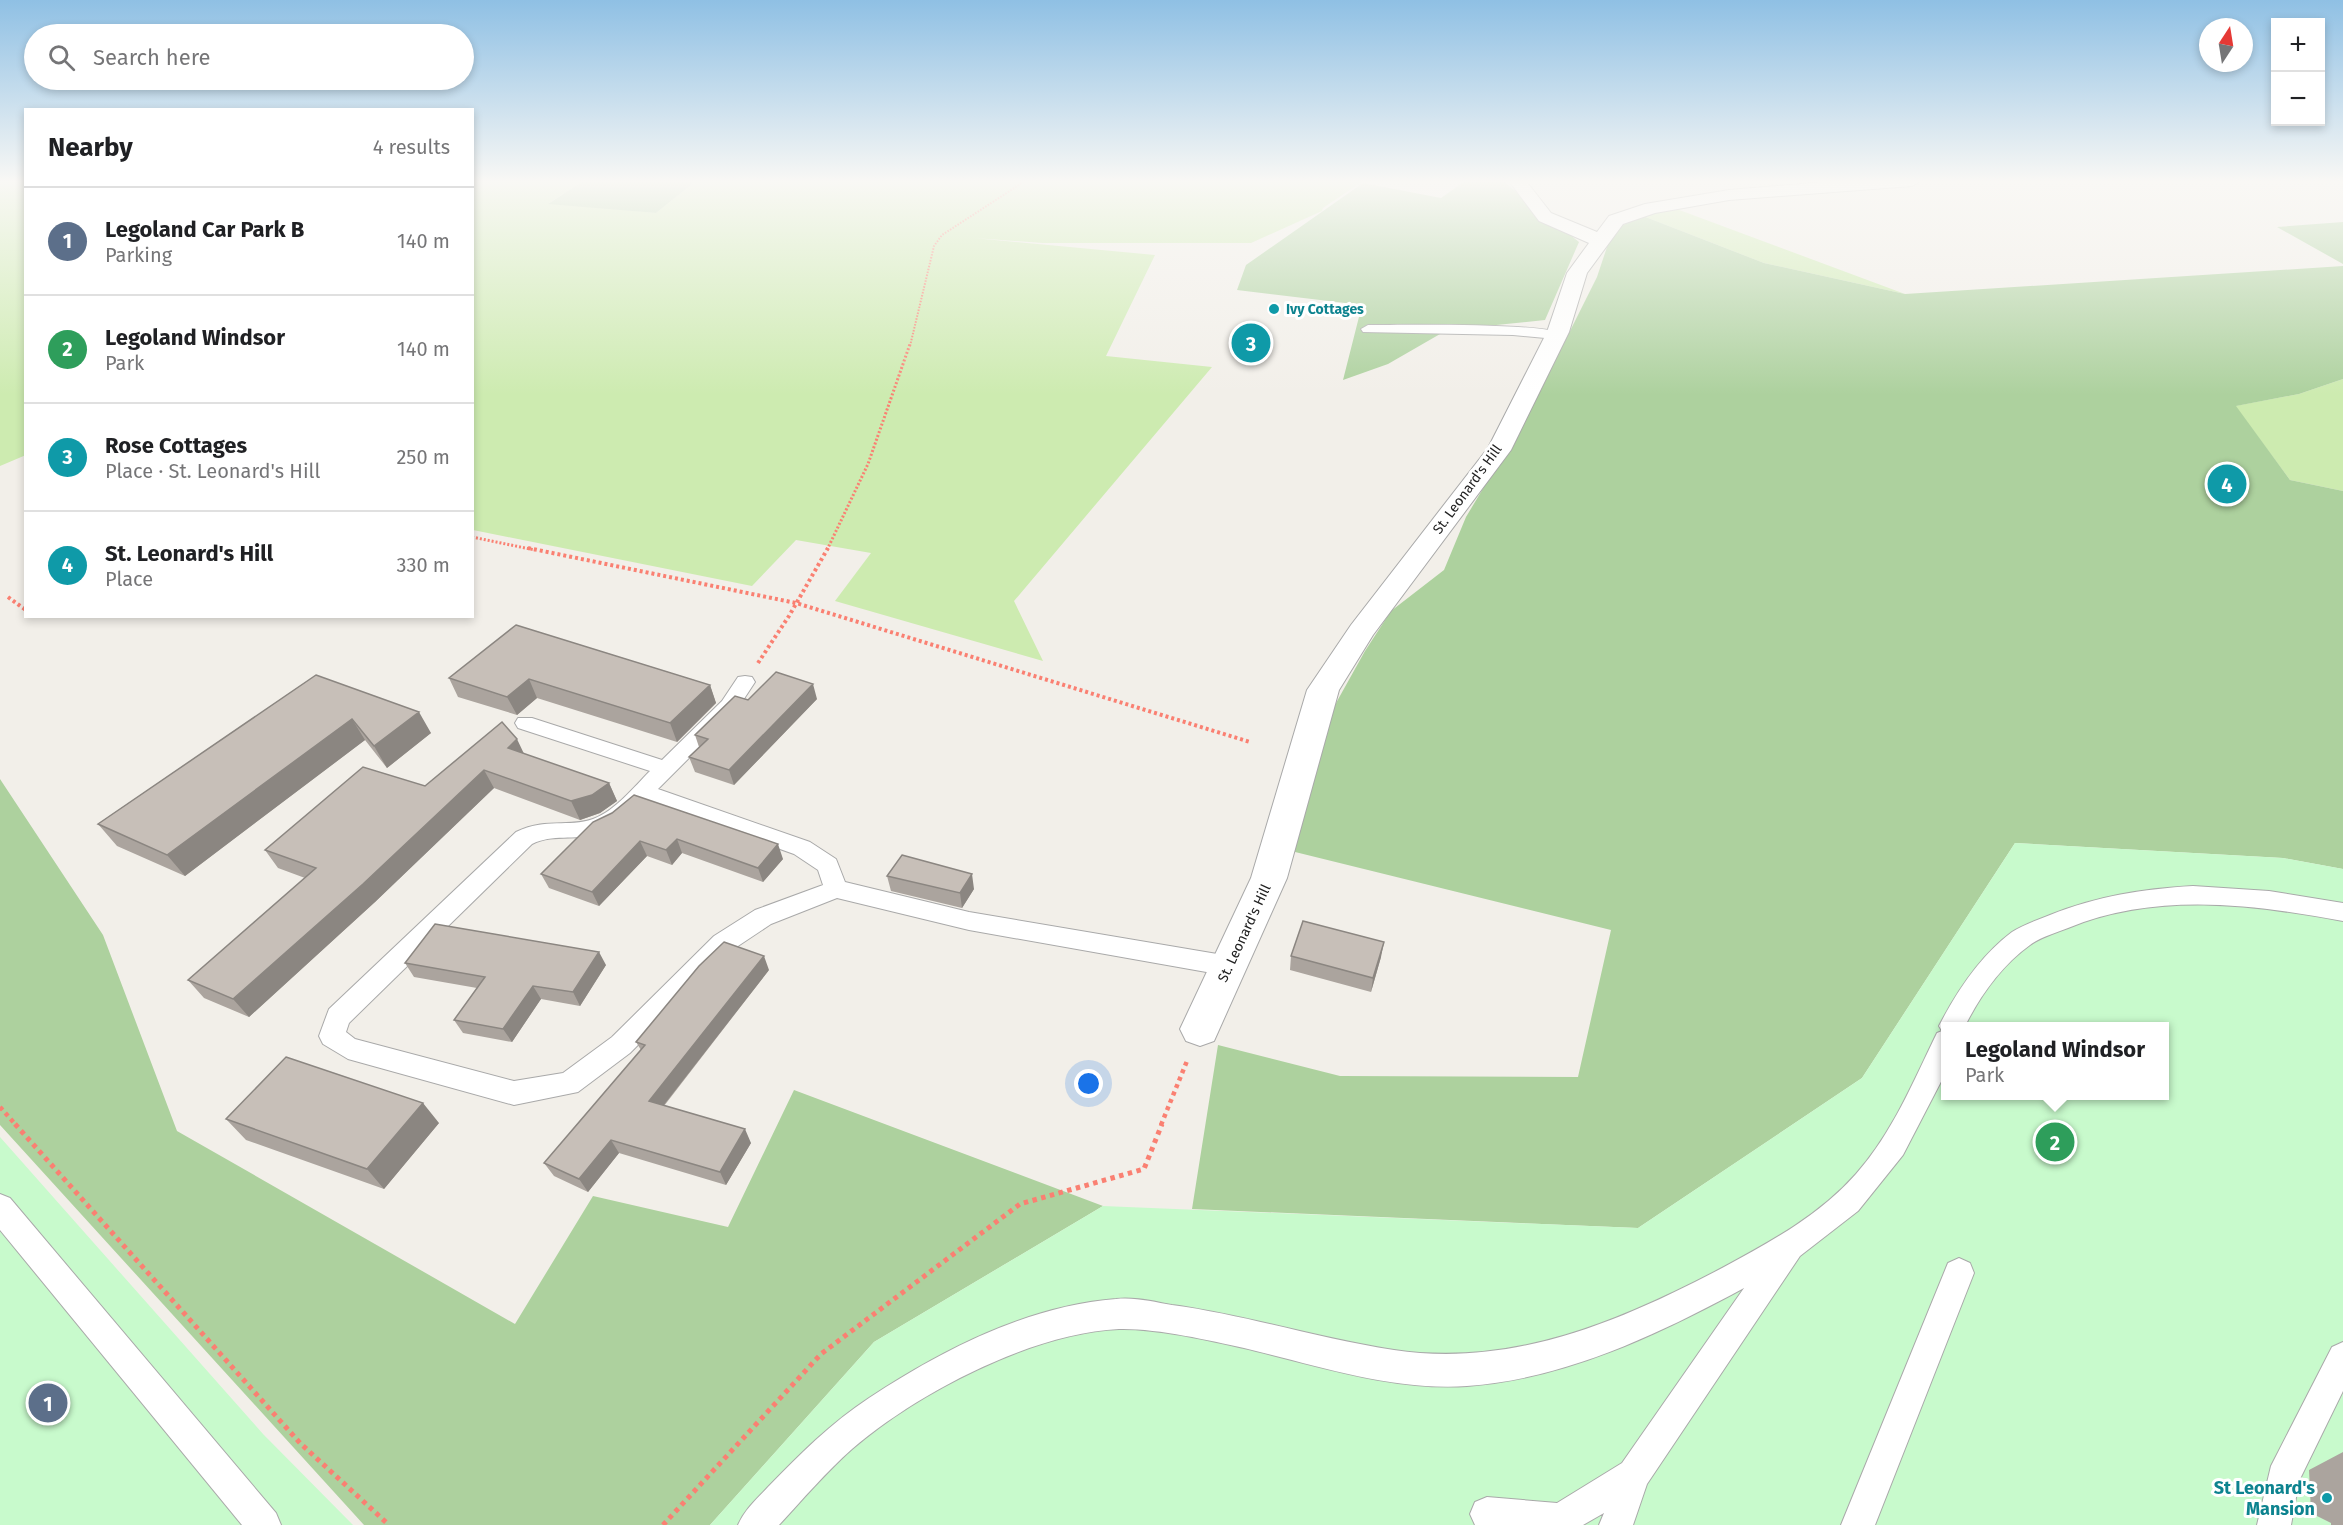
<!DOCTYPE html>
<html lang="en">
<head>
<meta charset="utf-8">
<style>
  body { margin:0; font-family:"Fira Sans",sans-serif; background:#f2f2f2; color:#202124 }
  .controls { position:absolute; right:18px; top:18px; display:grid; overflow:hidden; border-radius:0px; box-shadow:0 3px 9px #0003 }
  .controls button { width:54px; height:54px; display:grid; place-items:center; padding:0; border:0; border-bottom:2px solid #e0e0e0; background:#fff; color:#202124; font:30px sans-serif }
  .compass { position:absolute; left:2199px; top:18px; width:54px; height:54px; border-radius:50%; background:#fff; box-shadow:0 3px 9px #0003; rotate:12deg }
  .you { position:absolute; left:1089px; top:1084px; width:21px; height:21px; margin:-15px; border:4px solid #fff; border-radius:50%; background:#1a73e8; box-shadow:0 0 0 9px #1a73e833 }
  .badge { display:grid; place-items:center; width:39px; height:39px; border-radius:50%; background:#7c3aed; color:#fff; font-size:20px; font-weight:700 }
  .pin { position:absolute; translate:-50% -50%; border:3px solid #fff; box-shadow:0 2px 6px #0006 }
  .popup { position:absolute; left:1941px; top:1022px; width:228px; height:78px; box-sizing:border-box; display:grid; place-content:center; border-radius:0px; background:#fff; filter:drop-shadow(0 2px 4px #0005); font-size:20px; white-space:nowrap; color:#757577 }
  .popup b { font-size:22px; color:#202124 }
  .popup::after { content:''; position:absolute; left:50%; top:100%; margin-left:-12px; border:12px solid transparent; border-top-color:#fff }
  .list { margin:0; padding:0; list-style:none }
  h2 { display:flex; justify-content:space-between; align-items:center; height:78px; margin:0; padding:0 24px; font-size:26px }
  h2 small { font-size:20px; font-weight:400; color:#757577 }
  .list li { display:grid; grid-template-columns:39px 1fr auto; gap:18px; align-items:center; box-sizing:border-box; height:108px; padding:0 24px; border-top:2px solid #e0e0e0 }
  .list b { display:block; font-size:22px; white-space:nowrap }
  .list p { margin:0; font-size:20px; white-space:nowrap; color:#757577 }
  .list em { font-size:20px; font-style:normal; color:#757577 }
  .icon { flex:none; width:33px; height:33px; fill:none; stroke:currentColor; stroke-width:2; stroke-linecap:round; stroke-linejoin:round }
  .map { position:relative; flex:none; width:2343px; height:1525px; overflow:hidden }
  .search { position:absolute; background:#fff; box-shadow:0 3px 9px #0003; left:24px; top:24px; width:450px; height:66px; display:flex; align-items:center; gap:15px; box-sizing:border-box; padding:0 21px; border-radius:33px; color:#757577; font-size:22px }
  .panel { position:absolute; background:#fff; box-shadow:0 3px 9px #0003; left:24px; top:108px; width:450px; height:510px; border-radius:0px }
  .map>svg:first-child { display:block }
  .grass { fill:#cdebb0 }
  .forest { fill:#add19e }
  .park { fill:#c8facc; fill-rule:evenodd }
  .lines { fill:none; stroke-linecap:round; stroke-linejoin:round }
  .service-casing { stroke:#a9a9a9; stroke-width:2 }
  .minor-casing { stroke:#a9a9a9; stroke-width:2 }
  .path-far4 { stroke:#fa8072; stroke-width:2; stroke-dasharray:1.5 1.5; stroke-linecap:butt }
  .path-far3 { stroke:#fa8072; stroke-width:3; stroke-dasharray:2 2; stroke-linecap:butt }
  .path-far2 { stroke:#fa8072; stroke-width:4; stroke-dasharray:3 3; stroke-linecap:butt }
  .path-far1 { stroke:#fa8072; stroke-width:4.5; stroke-dasharray:4 4; stroke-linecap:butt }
  .path { stroke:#fa8072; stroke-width:5; stroke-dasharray:4.5 4.5; stroke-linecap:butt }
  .service { fill:#fff; fill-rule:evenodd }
  .minor { fill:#fff; fill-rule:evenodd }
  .wall { fill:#aba49e }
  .shaded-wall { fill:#8b8681 }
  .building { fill:#c7bfb8; stroke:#8b8681; stroke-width:1.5 }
  .culture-dot { fill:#0f9aa8; stroke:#fff; stroke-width:2 }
  .labels { text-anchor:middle; stroke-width:6; stroke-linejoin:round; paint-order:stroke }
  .far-culture-label { font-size:14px; font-weight:bold; fill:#0d838f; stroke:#fff; text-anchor:start }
  .far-street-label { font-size:14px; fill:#222; stroke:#fff }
  .near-culture-label { font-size:18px; font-weight:bold; fill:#0d838f; stroke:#fff; text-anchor:end }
</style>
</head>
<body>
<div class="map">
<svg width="2343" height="1525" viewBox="0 0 2343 1525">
  <rect width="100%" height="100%" fill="#f2efe9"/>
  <path class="grass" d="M0,181H25L26,455L0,466Z
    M472,181H583L549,203L656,213L696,181H1363L1323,208L1322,211L1251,243H1043L974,238L1155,255L1106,356L1212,367L1014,601L1043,661L835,601L871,553L796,540L752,586L473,530Z
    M1674,208L1905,294L1764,263L1643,216Z
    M2343,379V491L2290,480L2235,406L2299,394Z"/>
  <path class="forest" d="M583,181H696L656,213L548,204Z
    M1465,181H1503L1579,242L1545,320L1447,330L1388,364L1343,380L1362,305L1237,290L1246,265L1363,183L1441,198Z
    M1643,216L1764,263L1905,294L2343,266V379L2299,394L2236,406L2290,480L2343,491V869L2283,858L2015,843L1862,1078L1638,1228L1192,1209L1218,1045L1340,1076L1578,1077L1611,930L1287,850L1326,721L1365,651L1391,611L1444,570L1466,517L1533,405L1597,277L1610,238L1619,227Z
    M2343,222V264L2277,227Z
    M0,779L103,935L177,1131L515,1324L593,1196L728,1227L794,1090L1103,1206L874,1342L710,1525H364L0,1125Z"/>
  <path class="park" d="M2015,843L2283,858L2343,869V1525H710L874,1342L1103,1206L1638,1228L1862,1078ZM1946,1026H2164V1096H1946Z
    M0,1137L263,1434L353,1525H0Z"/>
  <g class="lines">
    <defs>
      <path id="service" d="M1368,325C1396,325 1550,322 1563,335L1556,339L1513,335L1363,332L1361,329Z
        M745,676L752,677L755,682L736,711L658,789L810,842L836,859L845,882L969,912L1229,956L1238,959L1241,966L1238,973L1229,976L969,930L837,898L771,924L732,950L630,1053L578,1092L514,1105L348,1059L323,1044L319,1036L329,1009L516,832C547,817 568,828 593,819C615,811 634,787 650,771L518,728L515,723L518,718H532L662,760L722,701L738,677ZM645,801L794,854L818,870L823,885L755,910L714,936L612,1037L563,1073L514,1081L355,1039L346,1032L349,1023L532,844C552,834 575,840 596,835C617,831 631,815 645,801Z
        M2193,886L2269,891L2343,903V921C2252,904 2155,892 2068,928C2055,933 2041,937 2030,945C2002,965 1980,996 1965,1026H1946V1072L1903,1155L1858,1211L1800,1256L1647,1484L1633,1525H1599L1604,1513L1583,1525H1475L1470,1514L1475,1502L1487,1497L1557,1503L1622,1463L1744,1288C1659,1334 1565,1379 1467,1386C1392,1391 1316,1365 1244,1348C1208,1340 1155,1328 1119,1329C1032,1333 917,1393 852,1449C826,1472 803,1499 779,1525H738C745,1509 757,1499 768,1487C800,1454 831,1423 869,1398C942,1350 1027,1306 1116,1299C1135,1297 1154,1302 1172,1305C1247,1315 1319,1339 1394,1350C1512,1368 1622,1321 1724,1267C1772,1241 1820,1215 1856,1174C1893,1132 1913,1082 1937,1033L1942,1031L1939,1026C1957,991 1980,956 2012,932C2023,925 2037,920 2050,915C2097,896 2143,889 2193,886Z
        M0,1194L10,1198L276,1513L281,1525H242L0,1230Z
        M1959,1258L1970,1263L1974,1273L1875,1525H1841L1948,1263Z
        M2343,1342V1391L2299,1481L2291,1525H2257L2271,1466L2332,1347Z"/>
      <path id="minor" d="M1509,181H1526L1551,213L1597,232L1609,216L1645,204L1729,190L1837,181H1920L1912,186L1729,200L1655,213L1623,224L1587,273L1569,332L1511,450L1373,635L1339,690L1287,878L1214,1041L1200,1046L1186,1041L1180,1029L1251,878L1307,690L1351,625L1488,448L1547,332L1567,273L1589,243L1539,221Z"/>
    </defs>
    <use href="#service" class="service-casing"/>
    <use href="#minor" class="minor-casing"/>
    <path class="path-far4" d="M910,346L934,246L942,235L1025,181"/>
    <path class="path-far3" d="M472,537L535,550
      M827,550L868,464L910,344"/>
    <path class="path-far2" d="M528,548L796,603L1250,742
      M8,597L26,610
      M758,663L789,616L828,548"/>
    <path class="path-far1" d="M0,1107L16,1125
      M1161,1125L1187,1061"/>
    <path class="path" d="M15,1124L300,1443L389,1525
      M663,1525L821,1354L1020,1204L1144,1169L1162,1124"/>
    <use href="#service" class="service"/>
    <use href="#minor" class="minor"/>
  </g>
  <path class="wall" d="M516,625L710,685L716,703L677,742L537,698L517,715L458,697L449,678Z
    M316,675L431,733L387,768L365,740L185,876L117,846L98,824Z
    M817,699L734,785L695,772L689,757L699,747L695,735L748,700Z
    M524,754L609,783L617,801L600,813L580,820L494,788L375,902L249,1017L204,998L188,980L305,878L278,868L265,850Z
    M593,822L783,859L763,882L682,853L672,865L647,856L599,906L549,888L541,874Z
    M887,876L974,889L962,908L891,891Z
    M1291,956L1381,957L1371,992L1290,970Z
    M405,963L606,965L580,1006L541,999L512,1042L463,1033L454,1020L477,988L414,977Z
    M769,970L664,1106L751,1143L726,1185L619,1153L588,1192L554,1176L544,1163L641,1050L636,1042Z
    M226,1119L439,1123L384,1189L246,1140Z
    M2343,1452V1525H2331V1523L2311,1513L2309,1470Z"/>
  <path class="shaded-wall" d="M529,679L537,698L517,715L507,697Z
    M813,684L817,699L734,785L729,770Z
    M710,685L716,703L677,742L670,723Z
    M419,712L431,733L387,768L374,746Z
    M352,719L365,740L185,876L167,855Z
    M517,739L526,758L508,748Z
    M484,770L494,788L375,902L249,1017L233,999Z
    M609,783L617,801L600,813L580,820L571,801Z
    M677,839L682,853L672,865L666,850Z
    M640,841L647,856L599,906L592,892Z
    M778,844L783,859L763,882L758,868Z
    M972,874L974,889L962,908L960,893Z
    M1384,942L1381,957L1371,992L1373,978Z
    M599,952L606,965L580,1006L573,992Z
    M764,956L769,970L656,1115L649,1101Z
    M533,986L541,999L512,1042L503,1029Z
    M423,1103L439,1123L384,1189L367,1169Z
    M745,1129L751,1143L726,1185L720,1172Z
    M611,1140L619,1153L588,1192L579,1179Z"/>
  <path class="building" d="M516,625L710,685L670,723L529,679L507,697L449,678Z
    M776,672L813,684L729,770L689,757L708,739L695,735L735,696L748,700Z
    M316,675L419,712L374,746L352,719L167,855L98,824Z
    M502,722L517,739L508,748L609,783L592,795L571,801L484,770L363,884L233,999L188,980L316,868L265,850L363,767L425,786Z
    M634,795L778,844L758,868L677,839L666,850L640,841L592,892L541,874L593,822L612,813Z
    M902,855L972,874L960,893L887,876Z
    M1303,921L1384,942L1373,978L1291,956Z
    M435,924L599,952L573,992L533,986L503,1029L454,1020L485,977L405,963Z
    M724,942L764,956L649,1101L745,1129L720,1172L611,1140L579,1179L544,1163L645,1045L636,1042L699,966Z
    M286,1057L423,1103L367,1169L226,1119Z"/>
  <linearGradient id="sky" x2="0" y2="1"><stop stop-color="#8fc0e4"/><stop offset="0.46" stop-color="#f9f8f5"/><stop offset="1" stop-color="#f9f8f5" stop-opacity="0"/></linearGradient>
  <rect width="2343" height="395" fill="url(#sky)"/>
  <g class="culture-dot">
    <circle cx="1274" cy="309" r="6"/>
    <circle cx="2327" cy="1498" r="6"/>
  </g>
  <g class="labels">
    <g class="far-culture-label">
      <text x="1286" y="314">Ivy Cottages</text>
    </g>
    <g class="far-street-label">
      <text transform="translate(1467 489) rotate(-54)" y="5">St. Leonard's Hill</text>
      <text transform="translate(1244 933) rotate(-65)" y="5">St. Leonard's Hill</text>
    </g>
    <g class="near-culture-label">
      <text x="2315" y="1494">St Leonard's<tspan x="2315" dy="21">Mansion</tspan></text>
    </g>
  </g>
</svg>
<div class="controls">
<button>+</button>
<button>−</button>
</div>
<svg class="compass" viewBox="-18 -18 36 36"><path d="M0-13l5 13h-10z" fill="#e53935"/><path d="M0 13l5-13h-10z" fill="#757577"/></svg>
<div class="you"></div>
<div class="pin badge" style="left:48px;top:1403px;background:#5c6f8a">1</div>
<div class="pin badge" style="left:2055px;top:1142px;background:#2e9e5b">2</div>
<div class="popup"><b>Legoland Windsor</b>Park</div>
<div class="pin badge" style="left:1251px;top:343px;background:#0f9aa8">3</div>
<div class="pin badge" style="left:2227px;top:484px;background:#0f9aa8">4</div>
<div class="search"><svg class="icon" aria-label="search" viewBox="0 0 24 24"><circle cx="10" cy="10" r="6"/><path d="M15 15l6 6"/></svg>Search here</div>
<section class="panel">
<h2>Nearby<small>4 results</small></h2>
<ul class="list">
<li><span class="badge" style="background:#5c6f8a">1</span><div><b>Legoland Car Park B</b><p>Parking</p></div><em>140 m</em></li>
<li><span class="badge" style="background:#2e9e5b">2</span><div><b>Legoland Windsor</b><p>Park</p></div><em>140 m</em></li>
<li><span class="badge" style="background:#0f9aa8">3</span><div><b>Rose Cottages</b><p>Place · St. Leonard's Hill</p></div><em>250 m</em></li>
<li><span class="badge" style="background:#0f9aa8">4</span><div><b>St. Leonard's Hill</b><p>Place</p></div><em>330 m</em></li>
</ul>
</section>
</div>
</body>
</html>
